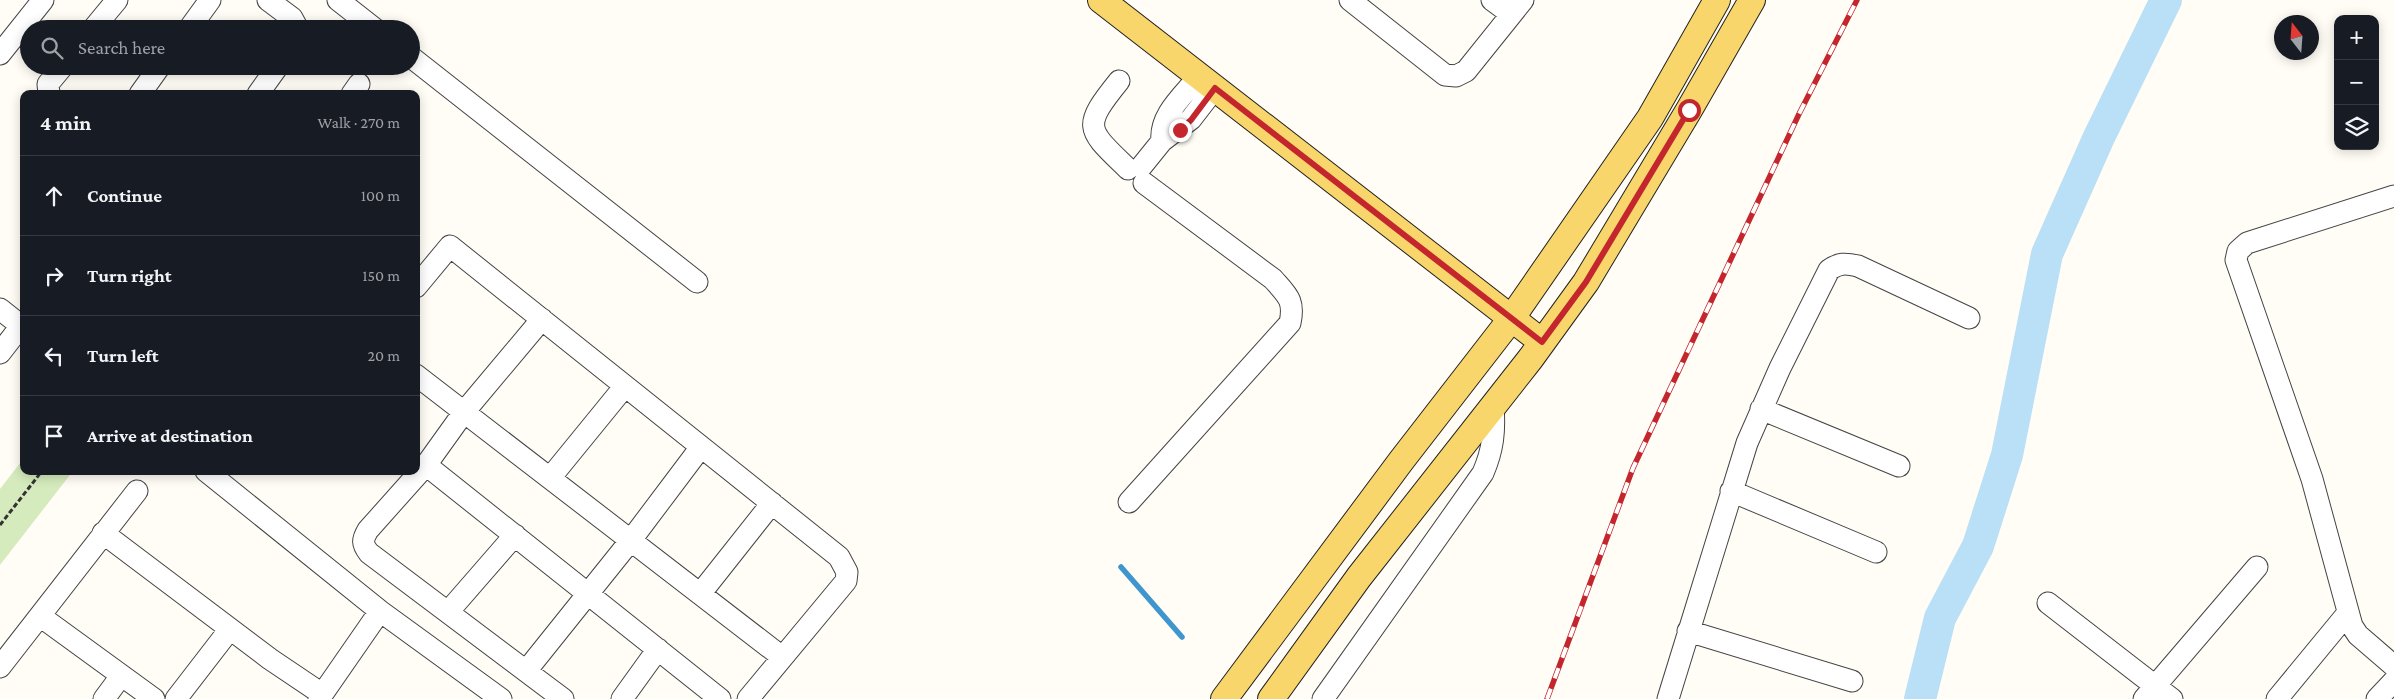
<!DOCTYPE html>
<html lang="en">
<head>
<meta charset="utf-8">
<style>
  body { margin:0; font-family:"Crimson Pro",serif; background:#20242c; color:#f1f3f6 }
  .controls { position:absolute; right:15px; top:15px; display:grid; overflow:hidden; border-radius:10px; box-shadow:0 2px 12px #0003 }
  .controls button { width:45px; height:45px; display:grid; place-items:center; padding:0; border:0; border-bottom:1px solid #363941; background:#171b24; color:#f1f3f6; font:25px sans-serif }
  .compass { position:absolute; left:2274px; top:15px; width:45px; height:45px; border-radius:50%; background:#171b24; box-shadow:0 2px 12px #0003; rotate:343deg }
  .stop { position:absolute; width:15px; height:15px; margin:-11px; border:4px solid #c4262e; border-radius:50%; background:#fff }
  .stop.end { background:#c4262e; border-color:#fff; box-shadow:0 1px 5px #0008 }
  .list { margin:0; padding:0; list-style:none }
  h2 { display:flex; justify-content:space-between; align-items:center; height:65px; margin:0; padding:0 20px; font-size:21px }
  h2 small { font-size:16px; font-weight:400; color:#9ea1a6 }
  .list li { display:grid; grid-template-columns:32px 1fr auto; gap:15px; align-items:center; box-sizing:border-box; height:80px; padding:0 20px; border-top:1px solid #363941 }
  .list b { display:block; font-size:19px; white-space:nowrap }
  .list em { font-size:16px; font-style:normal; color:#9ea1a6 }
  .icon { flex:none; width:28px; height:28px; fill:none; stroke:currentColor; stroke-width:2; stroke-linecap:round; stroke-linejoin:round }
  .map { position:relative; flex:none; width:2394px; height:699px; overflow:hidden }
  .search { position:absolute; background:#171b24; box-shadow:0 2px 12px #0003; left:20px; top:20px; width:400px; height:55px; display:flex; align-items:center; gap:12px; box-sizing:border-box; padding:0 18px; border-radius:28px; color:#9ea1a6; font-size:19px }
  .panel { position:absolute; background:#171b24; box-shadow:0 2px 12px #0003; left:20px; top:90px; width:400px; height:385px; border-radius:10px }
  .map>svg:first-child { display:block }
  .green { fill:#d5ebbd }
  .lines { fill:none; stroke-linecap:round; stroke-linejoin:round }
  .stream { stroke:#3f96cf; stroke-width:5.5 }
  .river { stroke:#b9e0f7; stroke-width:32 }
  .minor-casing { stroke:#444; stroke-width:23 }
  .major-casing { stroke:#222; stroke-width:28 }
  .path { stroke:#333; stroke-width:3; stroke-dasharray:5 2.5; stroke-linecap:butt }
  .minor { stroke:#fff; stroke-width:21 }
  .major { stroke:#f9d66b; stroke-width:26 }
  .rail-casing { stroke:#c4262e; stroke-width:5.5 }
  .rail { stroke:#fff; stroke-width:4; stroke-dasharray:11; stroke-linecap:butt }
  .route { stroke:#c4262e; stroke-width:6 }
</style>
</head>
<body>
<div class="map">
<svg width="2394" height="699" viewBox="0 0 2394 699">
  <rect width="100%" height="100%" fill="#fffdf5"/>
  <path class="green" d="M24,458V471H73L0,565V489Z"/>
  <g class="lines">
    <path class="stream" d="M1121,567L1182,637"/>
    <path class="river" d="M1920,699L1940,618L1978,546L2007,455L2047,254L2099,137L2166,0"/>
    <defs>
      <path id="minor" d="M268,0L292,18L298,29
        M338,0L375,29
        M1350,0L1445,75L1456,76L1466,71L1523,0
        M1492,0L1511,14
        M93,29L117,0
        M189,29L210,0
        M0,54L43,0
        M411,57L697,282
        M1119,81C1081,128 1087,129 1128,169
        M49,94L48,84L63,66
        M140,94L160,66
        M258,94L278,66
        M352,94L359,84
        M1162,141C1159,115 1184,95 1199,76
        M1141,167L1162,141L1191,119L1215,88
        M2394,196L2247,243L2238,251L2236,260L2312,479L2352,626L2358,635L2394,666
        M416,287L450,246L839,557L847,572L846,581L748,699
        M0,309L24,328
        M542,319L464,412L426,465L368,530C362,540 362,544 369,553L563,699
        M0,353L21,326
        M416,375L782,657
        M1761,409L1899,466
        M426,465L720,699
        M206,471L380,611L501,699
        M550,478L625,386
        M1731,491L1876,552
        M1129,502L1290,323C1295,300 1287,295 1273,279L1144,183
        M103,533L270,659L322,694
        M700,594L772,503
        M2048,603L2172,699
        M448,612L515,535
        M40,616L154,699
        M1688,631L1852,681
        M0,667L137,491
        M526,671L631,540L701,447
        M104,699L121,676
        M176,699L230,629
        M319,699L380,611
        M622,699L658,649
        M1323,699L1483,473C1493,450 1495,431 1493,406
        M1668,699L1747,443L1780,368L1829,270C1839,263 1845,263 1858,266L1969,318
        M2144,699L2257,567
        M2277,699L2347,614
        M2377,699L2394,681"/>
      <path id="major" d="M1101,0L1542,342
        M1224,699L1401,461L1511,319L1650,118L1717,0
        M1271,699L1359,577L1531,358L1586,282L1689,110L1752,0"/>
    </defs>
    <use href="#minor" class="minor-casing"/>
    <use href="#major" class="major-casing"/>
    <path class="path" d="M0,525L42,471"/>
    <use href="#minor" class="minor"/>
    <use href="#major" class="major"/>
    <defs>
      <path id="rail" d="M1547,699L1633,468L1799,114L1857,0"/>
    </defs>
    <use href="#rail" class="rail-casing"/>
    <use href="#rail" class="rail"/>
  </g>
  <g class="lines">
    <path class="route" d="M1180,130L1191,120L1215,88L1542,342L1586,282L1689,110"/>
  </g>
</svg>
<div class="controls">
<button>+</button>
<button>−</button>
<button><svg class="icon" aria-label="layers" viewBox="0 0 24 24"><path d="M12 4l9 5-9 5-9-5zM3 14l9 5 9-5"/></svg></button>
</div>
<svg class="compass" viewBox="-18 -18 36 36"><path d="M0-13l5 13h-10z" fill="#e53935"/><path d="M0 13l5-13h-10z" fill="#9ea1a6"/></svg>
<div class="stop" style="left:1689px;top:110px"></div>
<div class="stop end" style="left:1180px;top:130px"></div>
<div class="search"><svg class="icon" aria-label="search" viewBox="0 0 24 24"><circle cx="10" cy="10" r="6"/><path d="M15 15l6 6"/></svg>Search here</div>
<section class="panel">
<h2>4 min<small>Walk · 270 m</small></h2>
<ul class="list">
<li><svg class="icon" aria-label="ahead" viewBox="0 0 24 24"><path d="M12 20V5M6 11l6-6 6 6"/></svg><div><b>Continue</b></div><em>100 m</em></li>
<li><svg class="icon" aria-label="right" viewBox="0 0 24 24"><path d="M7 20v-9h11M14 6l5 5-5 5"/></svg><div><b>Turn right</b></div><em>150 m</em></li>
<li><svg class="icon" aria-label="left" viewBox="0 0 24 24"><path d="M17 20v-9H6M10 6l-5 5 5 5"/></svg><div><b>Turn left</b></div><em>20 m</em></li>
<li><svg class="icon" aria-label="arrive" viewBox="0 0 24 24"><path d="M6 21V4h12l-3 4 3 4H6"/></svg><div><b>Arrive at destination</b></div></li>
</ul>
</section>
</div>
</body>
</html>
